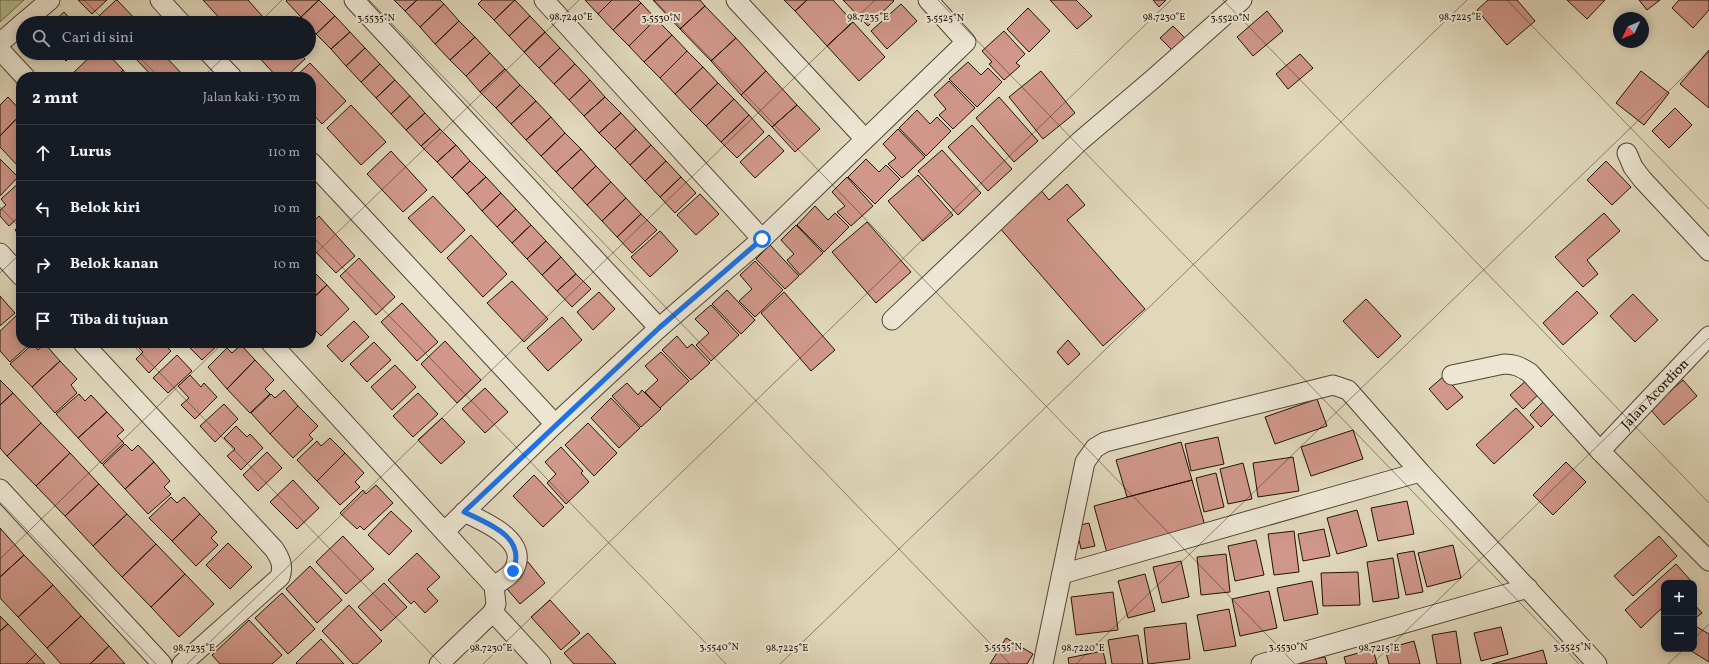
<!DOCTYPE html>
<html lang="id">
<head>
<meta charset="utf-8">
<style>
  body { margin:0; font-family:Vollkorn,serif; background:#242831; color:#f1f3f6 }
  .controls { position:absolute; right:12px; bottom:12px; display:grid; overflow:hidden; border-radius:8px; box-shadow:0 2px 10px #0003 }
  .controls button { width:36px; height:36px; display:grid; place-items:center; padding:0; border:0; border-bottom:1px solid #363941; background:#171b24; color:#f1f3f6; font:20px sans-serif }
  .compass { position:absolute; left:1613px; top:12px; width:36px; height:36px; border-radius:50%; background:#171b24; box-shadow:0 2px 10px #0003; rotate:226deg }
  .stop { position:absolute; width:12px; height:12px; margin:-9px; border:3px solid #1a73e8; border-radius:50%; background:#fff }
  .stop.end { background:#1a73e8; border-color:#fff; box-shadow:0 1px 4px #0008 }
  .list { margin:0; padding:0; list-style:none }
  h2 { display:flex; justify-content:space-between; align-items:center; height:52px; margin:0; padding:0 16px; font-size:17px }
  h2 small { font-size:13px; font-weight:400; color:#9ea1a6 }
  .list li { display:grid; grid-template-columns:26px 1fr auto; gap:12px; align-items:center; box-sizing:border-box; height:56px; padding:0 16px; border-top:1px solid #363941 }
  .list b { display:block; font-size:15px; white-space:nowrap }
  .list em { font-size:13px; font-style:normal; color:#9ea1a6 }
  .icon { flex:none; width:22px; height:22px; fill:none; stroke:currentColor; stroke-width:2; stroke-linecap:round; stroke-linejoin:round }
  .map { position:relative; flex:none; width:1709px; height:664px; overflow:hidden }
  .search { position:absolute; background:#171b24; box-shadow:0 2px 10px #0003; left:16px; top:16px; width:300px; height:44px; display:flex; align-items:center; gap:10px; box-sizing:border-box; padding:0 14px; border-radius:22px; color:#9ea1a6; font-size:15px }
  .panel { position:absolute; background:#171b24; box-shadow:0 2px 10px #0003; left:16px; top:72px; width:300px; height:276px; border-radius:16px }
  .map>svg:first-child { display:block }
  .green { fill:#b4be8f; stroke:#6a684c }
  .building { fill:#d0978a; stroke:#201309 }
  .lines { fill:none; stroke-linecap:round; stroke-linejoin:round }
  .minor-casing { stroke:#504436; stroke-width:21 }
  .minor { stroke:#ece6d3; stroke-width:19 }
  .route { stroke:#1a73e8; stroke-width:5 }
  .ticks { fill:none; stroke:#201309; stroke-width:1; stroke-opacity:0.45 }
  .labels { text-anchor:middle; stroke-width:4; stroke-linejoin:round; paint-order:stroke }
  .street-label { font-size:14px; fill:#201309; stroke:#ece6d3 }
  .ticks-label { font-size:10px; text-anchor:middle; fill:#201309; stroke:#ece6d3; stroke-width:4; stroke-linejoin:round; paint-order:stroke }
</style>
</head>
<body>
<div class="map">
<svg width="1709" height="664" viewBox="0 0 1709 664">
  <rect width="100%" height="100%" fill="#e1d8bc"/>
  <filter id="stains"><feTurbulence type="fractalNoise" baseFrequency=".005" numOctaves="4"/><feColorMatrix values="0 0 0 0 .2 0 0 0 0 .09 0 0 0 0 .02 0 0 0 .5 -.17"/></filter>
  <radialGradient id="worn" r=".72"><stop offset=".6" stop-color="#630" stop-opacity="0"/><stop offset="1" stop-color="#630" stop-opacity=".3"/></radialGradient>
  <path class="green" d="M0,0H24L0,22Z"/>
  <path class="building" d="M78,0H107L92,14Z
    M116,0H117L139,23H103L98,17Z
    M203,0H248L263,17L256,23H224Z
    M287,0H319L301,17L286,1Z
    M319,0L335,16L316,34L309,26V23H306L301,17Z
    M394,0H417L405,11Z
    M417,0H440L444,4L420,27L405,11Z
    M482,0H515L494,20L478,4Z
    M515,0L530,16L509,36L494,20Z
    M585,0H612L598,14Z
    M612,0H638L641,3L613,30L598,14Z
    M653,0H700L705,6L680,29Z
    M784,0H807L795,11Z
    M807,0H833L853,22L827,46L795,11Z
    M843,0H893L894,1L868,26Z
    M1050,0H1076L1092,16L1077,29Z
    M1153,0H1166L1159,7Z
    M1488,0H1517L1535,21L1507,45L1477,10Z
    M1567,0H1605L1587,19Z
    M1639,0H1660L1647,10Z
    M1679,0H1709V10L1693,28L1672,8Z
    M641,3L656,19L629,46L613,30Z
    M444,4L459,21L435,44L420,27Z
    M901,4L917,21L887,49L871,31Z
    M705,6L736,38L711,61L680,29Z
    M1028,8L1050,31L1029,52L1007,29Z
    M1267,11L1283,31L1253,56L1237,37Z
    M64,12L74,23H52Z
    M335,16L350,32L331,49L316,34Z
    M530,16L545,32L524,52L509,36Z
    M656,19L672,35L644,62L629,46Z
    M459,21L475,37L450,60L435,44Z
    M853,22L885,57L859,81L827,46Z
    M1173,26L1188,41L1175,53L1160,38Z
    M1004,31L1025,54L1016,63L1020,66L1004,80L989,64L992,62L982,51Z
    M350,32L365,48L346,66L331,49Z
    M545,32L560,48L539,68L524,52Z
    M672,35L687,51L660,78L644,62Z
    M475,37L490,53L466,76L450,60Z
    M736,38L766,71L741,95L711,61Z
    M365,48L380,64L361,82L346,66Z
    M560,48L575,64L554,84L539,68Z
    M1709,50V108L1680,84Z
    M687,51L703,67L675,94L660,78Z
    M58,53H74L66,61Z
    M94,53H107L123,70L116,77H75L72,74Z
    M143,53H162L185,77H153L136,59Z
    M255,53H300L305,59L286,77H277Z
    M490,53L505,69L480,92L466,76Z
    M1300,54L1313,68L1288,89L1276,74Z
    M968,62L981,75L988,68L1002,82L977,107L949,79Z
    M310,63L346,101L322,124L311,112V77H295Z
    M380,64L395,80L376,98L361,82Z
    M575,64L590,80L569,100L554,84Z
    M703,67L718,83L690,110L675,94Z
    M505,69L520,85L496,108L480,92Z
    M123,70L129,77H116Z
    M766,71L797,105L772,127L741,95Z
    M1041,71L1075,113L1043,139L1009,97Z
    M1641,71L1669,93L1644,125L1616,103Z
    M395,80L410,96L391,114L376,98Z
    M590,80L605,97L584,116L569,100Z
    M949,81L975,108L953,129L939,115L946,109L934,95Z
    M718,83L734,99L706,126L690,110Z
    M520,85L536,101L511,124L496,108Z
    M410,96L425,113L406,130L391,114Z
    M8,97L21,111V114L0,136V105Z
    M605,97L621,113L599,133L584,116Z
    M999,97L1038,141L1014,162L976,118Z
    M734,99L749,115L721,142L706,126Z
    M536,101L551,117L526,140L511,124Z
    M351,105L386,142L361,165L327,128Z
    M797,105L820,129L795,152L772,127Z
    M1675,108L1692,125L1669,148L1652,131Z
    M917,110L930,124L937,117L951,131L926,156L899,128Z
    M425,113L440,129L421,146L406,130Z
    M621,113L636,129L615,149L599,133Z
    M21,114V165L19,167L0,147V136Z
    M749,115L764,132L737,158L721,142Z
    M551,117L565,133L541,156L526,140Z
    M972,125L1012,169L988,191L948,147Z
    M440,129L456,145L437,162L421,146Z
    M636,129L651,145L630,165L615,149Z
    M898,129L925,157L902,178L888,164L896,158L883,144Z
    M565,133L581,149L556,172L541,156Z
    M769,135L784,151L755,178L740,162Z
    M456,145L470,161L452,178L437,162Z
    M651,145L666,161L645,181L630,165Z
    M581,149L596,166L572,189L556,172Z
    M942,150L981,193L958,215L918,171Z
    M391,151L427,190L403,212L367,174Z
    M0,159L18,177L0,196Z
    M866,159L879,172L886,165L900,179L875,204L848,177Z
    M470,161L486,177L467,194L452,178Z
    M666,161L681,177L660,197L645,181Z
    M1606,161L1631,187L1612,205L1587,180Z
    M596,166L611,182L587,205L572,189Z
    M918,175L953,215L923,241L888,201Z
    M486,177L501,193L482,211L467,194Z
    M681,177L696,193L675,213L660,197Z
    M847,177L873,206L851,226L837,212L845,206L832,192Z
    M21,181V215L9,226L0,216V210L6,205L1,199Z
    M611,182L626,198L602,221L587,205Z
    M1067,184L1085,205L1067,220L1145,309L1103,346L998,226L1040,189L1049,200Z
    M501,193L516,209L497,227L482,211Z
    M700,194L719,214L696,235L677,215Z
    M433,196L465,230L441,253L408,218Z
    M626,198L641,214L617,237L602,221Z
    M815,206L828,220L835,213L849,227L824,252L797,225Z
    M516,209L531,225L512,243L497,227Z
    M1604,213L1620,231L1587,260L1598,274L1583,287L1555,257Z
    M641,214L657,230L632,253L617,237Z
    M319,216L355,256L336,273L311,247V224Z
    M867,222L911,272L876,303L832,252Z
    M21,224V237L15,230Z
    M531,225L546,241L527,259L512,243Z
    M796,225L823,253L800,275L787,260L794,254L781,240Z
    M660,231L678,251L650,277L631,257Z
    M471,235L507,274L483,297L447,258Z
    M546,241L561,257L542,275L527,259Z
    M770,245L799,276L785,289L756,259Z
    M561,257L576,274L557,291L542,275Z
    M359,258L395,297L376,315L340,276Z
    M755,261L783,290L755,317L739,301L752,289L740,275Z
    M311,269L327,285L311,300Z
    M576,274L591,289L572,307L557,291Z
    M512,281L548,319L524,342L487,303Z
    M327,285L349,309L321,336L311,326V300Z
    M727,290L755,320L741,334L712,304Z
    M1577,291L1598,313L1563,345L1543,323Z
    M599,292L615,309L593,330L577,312Z
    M784,292L835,350L811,371L761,313Z
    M1633,294L1658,320L1635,342L1610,316Z
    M0,296L15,313L0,326Z
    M1366,299L1401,336L1378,358L1343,321Z
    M402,303L438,342L417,361L381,322Z
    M711,305L739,335L711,361L696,345L709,333L695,319Z
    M18,314L21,317V343H31L10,362L0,351V331Z
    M562,317L582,340L548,371L527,348Z
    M354,321L369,337L342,362L327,346Z
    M677,336L687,348L692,344L710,363L691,380L662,350Z
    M1068,340L1080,354L1068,365L1057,352Z
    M445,341L481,380L457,403L421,364Z
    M374,342L391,360L367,382L350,364Z
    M134,343H163L171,351L149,373L136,359L143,352Z
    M185,343H220L202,360Z
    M33,344L38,350L45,344L60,361L32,387L10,364Z
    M241,345L255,360L227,389L208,367L227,348L232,353Z
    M661,352L689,381L660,408L645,392L658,380L645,366Z
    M177,355L192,371L168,393L153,378Z
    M255,360L274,380L265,389L270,394L250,413L227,389Z
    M60,361L77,379L71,385L77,393L55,413L32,387Z
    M395,365L416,387L392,410L371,387Z
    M190,375L201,387L204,383L217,397L195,419L181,405L189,398L178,386Z
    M1444,376L1463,397L1447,410L1429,389Z
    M1528,379L1541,392L1523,409L1510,395Z
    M0,380L13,393L0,405Z
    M1683,380L1697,396L1664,425L1650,409Z
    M627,383L638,395L642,390L661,409L641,427L612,396Z
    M485,388L508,412L485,433L462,409Z
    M284,390L298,406L270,434L251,413L271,394L275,398Z
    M13,393L41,423L7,456L0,448V405Z
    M418,393L438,414L413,437L393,416Z
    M79,394L85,401L91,395L107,412L78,438L56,414Z
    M611,398L640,428L619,448L591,418Z
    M1547,398L1558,410L1541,427L1530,415Z
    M1317,399L1327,426L1275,444L1265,417Z
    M224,404L238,419L215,442L200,426Z
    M298,406L318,426L309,435L313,439L293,458L270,434Z
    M1516,408L1534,427L1494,464L1476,445Z
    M107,412L124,430L117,436L124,443L102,464L78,438Z
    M442,418L465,442L441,464L418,440Z
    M41,423L70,453L36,486L7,456Z
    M588,423L617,453L594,476L565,445Z
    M236,426L247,437L250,434L263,448L241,470L227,456L235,449L224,438Z
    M1353,430L1363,459L1311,476L1301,447Z
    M1218,437L1224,464L1191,471L1185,444Z
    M330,438L345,453L317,481L297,460L317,441L321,446Z
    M1181,442L1192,480L1127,497L1116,460Z
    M125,444L132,451L138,445L154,462L125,489L103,465Z
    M561,447L583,471L581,473L589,482L566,504L547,483L556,474L545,462Z
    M267,452L282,468L258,491L243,475Z
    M70,453L99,484L65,516L36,486Z
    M345,453L364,473L355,482L360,487L340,505L317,481Z
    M1293,457L1299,491L1258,497L1253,463Z
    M154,462L170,481L164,487L171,494L148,514L125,489Z
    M1566,462L1586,482L1553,515L1533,495Z
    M1243,463L1252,499L1228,504L1220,469Z
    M1216,473L1224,507L1204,512L1196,478Z
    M534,475L564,507L543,527L513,496Z
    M293,480L319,508L297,529L270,502Z
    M1192,480L1205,526L1107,553L1094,506Z
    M99,484L127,514L93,546L65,516Z
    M376,485L393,503L364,530L360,526L357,529L340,513L363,490L366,494Z
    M171,497L177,503L184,497L200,514L172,541L149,518Z
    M1407,501L1414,534L1378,541L1371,508Z
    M1357,510L1367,546L1337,554L1327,518Z
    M391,511L412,531L389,555L368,535Z
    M127,514L156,544L122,577L93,546Z
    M200,514L217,532L211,538L218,545L196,566L172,541Z
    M1089,523L1095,546L1081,549L1076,526Z
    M0,528L24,555L0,577Z
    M1324,529L1330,556L1303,561L1298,534Z
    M1294,531L1299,572L1274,575L1268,534Z
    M343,536L374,569L346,594L316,562Z
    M1659,536L1677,556L1633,596L1614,576Z
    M1256,540L1264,575L1235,581L1228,546Z
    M228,543L252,567L230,589L206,565Z
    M156,544L185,574L151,607L122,577Z
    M1453,545L1461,578L1427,587L1418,553Z
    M1414,551L1423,592L1406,595L1397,554Z
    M417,553L440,577L427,589L438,601L425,613L414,601L411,604L388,580Z
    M1226,554L1230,592L1201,595L1197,557Z
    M24,555L53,585L18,617L0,598V577Z
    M1393,558L1399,598L1373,602L1367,562Z
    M1181,561L1189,597L1162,603L1153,567Z
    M528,562L545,583L520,604L502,583Z
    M1676,564L1691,581L1690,583H1664V606L1641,628L1625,610Z
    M310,566L342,600L317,623L286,589Z
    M1358,572L1360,605L1323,606L1321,573Z
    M185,574L214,604L179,637L151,607Z
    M1145,574L1155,611L1128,618L1118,581Z
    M1312,581L1318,614L1284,621L1277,588Z
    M384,583L407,607L381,631L358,607Z
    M53,585L81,616L47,648L18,617Z
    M1269,591L1277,628L1240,636L1232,599Z
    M1113,592L1118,630L1076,635L1071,597Z
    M282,593L315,629L288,654L255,618Z
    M550,600L580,633L561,650L531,617Z
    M1694,604L1702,613L1694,619Z
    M349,605L382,641L357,664H353L322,631Z
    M1229,609L1236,646L1204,651L1197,615Z
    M0,616L8,624L0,631Z
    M81,616L109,646L90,664H61L47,648Z
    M249,620L282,655L272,664H220L212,655Z
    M1186,623L1190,659L1148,664L1144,628Z
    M8,624L36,654L26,664H0V631Z
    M1501,627L1508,654L1481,661L1474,633Z
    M1697,627L1709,634V662L1688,649H1694V633Z
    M1456,631L1461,664H1437L1432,635Z
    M588,633L616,664H574L564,653Z
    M1138,635L1143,664H1112L1108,640Z
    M1006,638L1033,654L1027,664H990Z
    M321,639L344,664H297L296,663Z
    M1414,641L1420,664H1389L1385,649Z
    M109,646L125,664H90Z
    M1373,649L1377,664H1346L1344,657Z
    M1543,650L1547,664H1492Z
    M1103,651L1106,664H1069L1068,658Z
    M36,654L45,664H26Z
    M1325,657L1327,664H1301L1300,662Z"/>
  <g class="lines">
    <defs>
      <g id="minor">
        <path d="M160,0L181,23"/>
        <path d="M354,0L659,328"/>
        <path d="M544,0L762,239"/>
        <path d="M736,0L865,139"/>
        <path d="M23,23L50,0"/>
        <path d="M0,45L1,42L23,23"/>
        <path d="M0,50L25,77"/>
        <path d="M209,53L232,77"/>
        <path d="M1627,153L1633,167L1642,179L1709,251"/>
        <path d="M311,162L555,424"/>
        <path d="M0,253L21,276"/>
        <path d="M892,320L1079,142L1153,79L1242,0"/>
        <path d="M83,343L274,549C280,558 284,566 280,577L182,664"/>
        <path d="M271,343L494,586L496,604L493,612L439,664"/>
        <path d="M1452,375L1504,364C1515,364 1521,367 1530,373L1600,451L1709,561"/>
        <path id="s1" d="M1600,451L1709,336"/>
        <path d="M0,489L162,664"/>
        <path d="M464,512C483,521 532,541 513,571C510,576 500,582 494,586"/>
        <path d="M445,531L555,424L659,328L762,239L966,42L928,0"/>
        <path d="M1062,574L1420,472"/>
        <path d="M493,612L541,664"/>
        <path d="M1043,664L1085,462L1095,448L1105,442L1333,385L1348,390L1356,399L1420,472L1597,664"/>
        <path d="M1261,664L1528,588"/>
      </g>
    </defs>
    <use href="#minor" class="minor-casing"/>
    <use href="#minor" class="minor"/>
  </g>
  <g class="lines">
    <path class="route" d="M513,571C527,537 489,524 464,512L659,328L762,239"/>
  </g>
  <path class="ticks" d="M84,0L107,23M369,0L1010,664M654,0L1295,664M938,0L1579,664M1223,0L1709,503M1507,0L1709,209M259,23L282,0M135,53L159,77M203,77L228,53M0,207L21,229M311,235L726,664M311,258L579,0M0,273L21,253M131,343L441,664M0,502L156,664M0,559L223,343M1694,639L1709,624M187,664L875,0M483,664L1171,0M780,664L1467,0M1076,664L1709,52M1372,664L1709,338M1668,664L1684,649"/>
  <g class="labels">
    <g class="street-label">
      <text dy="5" stroke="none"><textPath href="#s1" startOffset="79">Jalan Acordion</textPath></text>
    </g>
  </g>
  <g class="ticks-label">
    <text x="571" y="20">98.7240°E</text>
    <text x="868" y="20">98.7235°E</text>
    <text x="1164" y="20">98.7230°E</text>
    <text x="1460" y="20">98.7225°E</text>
    <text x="376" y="21">3.5535°N</text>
    <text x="661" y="21">3.5530°N</text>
    <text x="945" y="21">3.5525°N</text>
    <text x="1230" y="21">3.5520°N</text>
    <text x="719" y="650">3.5540°N</text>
    <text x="1003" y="650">3.5535°N</text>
    <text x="1288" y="650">3.5530°N</text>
    <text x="1572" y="650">3.5525°N</text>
    <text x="194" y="651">98.7235°E</text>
    <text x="491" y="651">98.7230°E</text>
    <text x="787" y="651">98.7225°E</text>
    <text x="1083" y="651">98.7220°E</text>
    <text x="1379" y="651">98.7215°E</text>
  </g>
  <rect width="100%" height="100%" filter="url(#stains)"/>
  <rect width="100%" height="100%" fill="url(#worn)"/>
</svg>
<div class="controls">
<button>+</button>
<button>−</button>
</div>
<svg class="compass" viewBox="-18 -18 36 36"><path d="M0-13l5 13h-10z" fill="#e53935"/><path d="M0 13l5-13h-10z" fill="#9ea1a6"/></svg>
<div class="stop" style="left:762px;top:239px"></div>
<div class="stop end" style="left:513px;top:571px"></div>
<div class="search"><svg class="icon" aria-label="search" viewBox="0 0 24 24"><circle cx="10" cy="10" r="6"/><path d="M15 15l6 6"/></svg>Cari di sini</div>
<section class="panel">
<h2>2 mnt<small>Jalan kaki · 130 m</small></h2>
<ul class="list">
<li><svg class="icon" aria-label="ahead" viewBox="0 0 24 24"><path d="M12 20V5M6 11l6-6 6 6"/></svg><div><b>Lurus</b></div><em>110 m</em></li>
<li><svg class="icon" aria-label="left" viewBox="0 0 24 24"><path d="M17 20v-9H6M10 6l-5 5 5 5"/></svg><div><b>Belok kiri</b></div><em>10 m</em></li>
<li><svg class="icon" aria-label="right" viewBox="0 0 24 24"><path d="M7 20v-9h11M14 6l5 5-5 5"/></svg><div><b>Belok kanan</b></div><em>10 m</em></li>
<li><svg class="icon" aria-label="arrive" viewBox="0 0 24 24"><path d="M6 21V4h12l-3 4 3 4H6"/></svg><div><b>Tiba di tujuan</b></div></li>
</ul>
</section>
</div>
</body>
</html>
